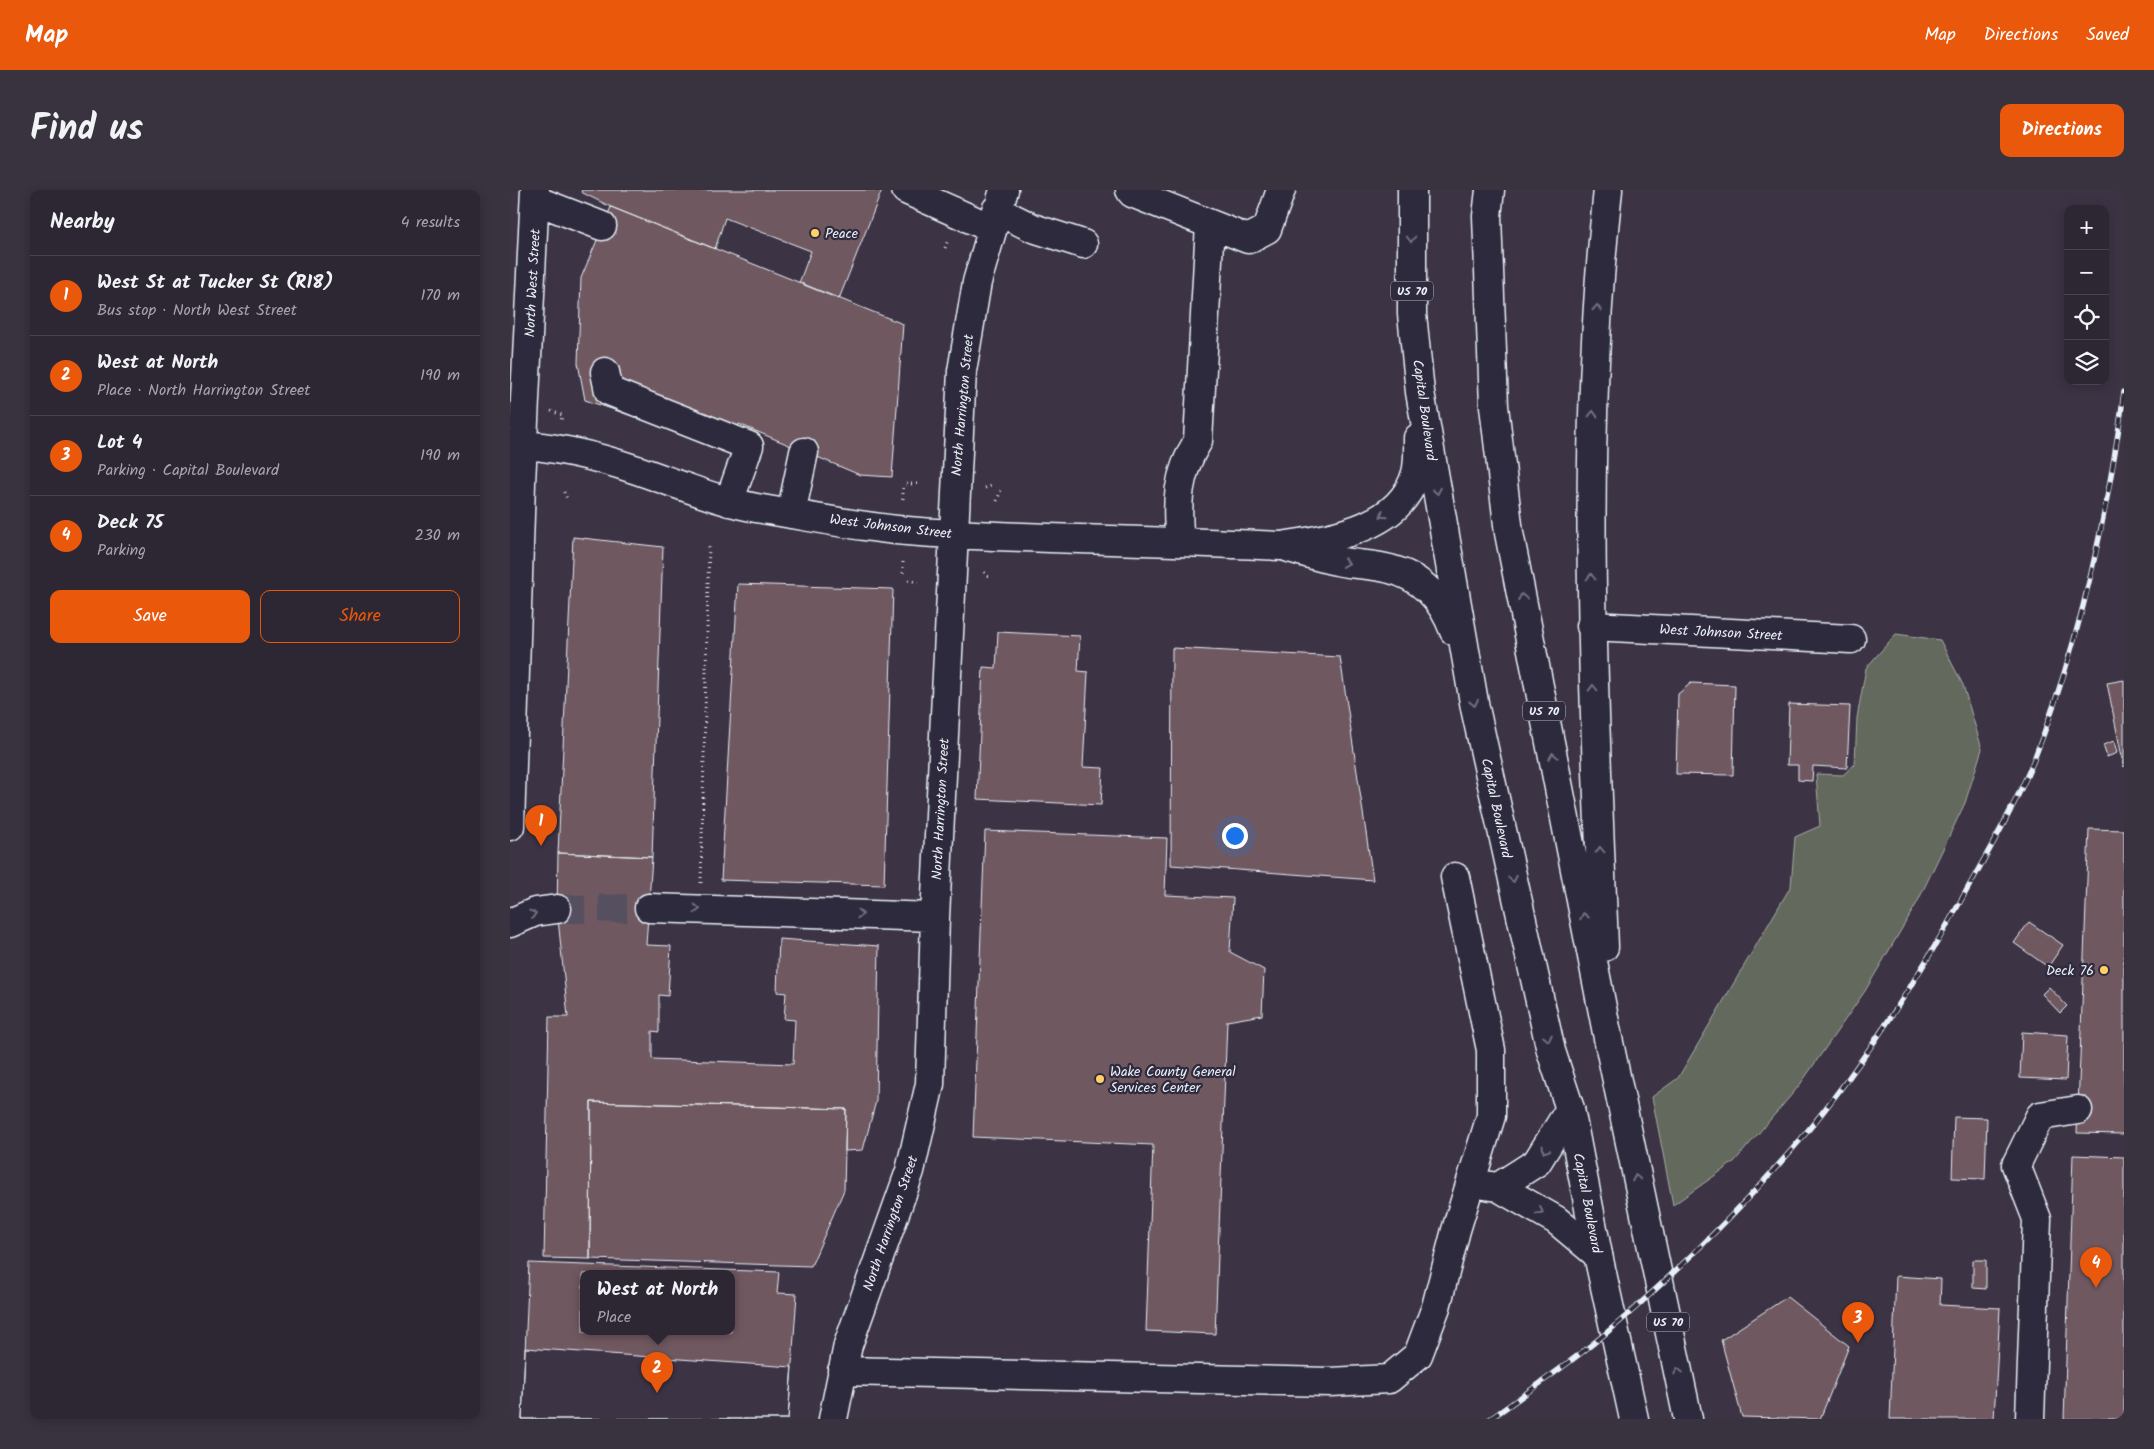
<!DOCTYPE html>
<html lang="en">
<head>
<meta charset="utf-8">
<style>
  body { margin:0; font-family:Kalam,sans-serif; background:#39323f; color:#f1f3f6 }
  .controls { position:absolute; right:15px; top:15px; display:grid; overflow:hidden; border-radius:10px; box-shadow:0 2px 12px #0003 }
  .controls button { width:45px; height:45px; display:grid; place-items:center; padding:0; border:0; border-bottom:1px solid #48434e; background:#2d2633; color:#f1f3f6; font:25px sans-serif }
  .you { position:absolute; left:724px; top:645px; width:18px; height:18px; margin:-12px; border:4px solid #fff; border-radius:50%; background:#1a73e8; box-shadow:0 0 0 8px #1a73e833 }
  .badge { display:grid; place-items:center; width:32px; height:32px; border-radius:50%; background:#ea580c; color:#fff; font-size:16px; font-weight:700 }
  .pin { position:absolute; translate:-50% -41px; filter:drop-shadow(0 1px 2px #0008) }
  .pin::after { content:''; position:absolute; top:26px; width:18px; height:15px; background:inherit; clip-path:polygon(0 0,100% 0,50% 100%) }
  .popup { position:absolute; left:70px; top:1080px; width:155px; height:65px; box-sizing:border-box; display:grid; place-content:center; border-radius:10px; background:#2d2633; filter:drop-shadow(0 1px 4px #0005); font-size:16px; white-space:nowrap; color:#a7a5ac }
  .popup b { font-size:19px; color:#f1f3f6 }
  .popup::after { content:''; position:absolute; left:50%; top:100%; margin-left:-10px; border:10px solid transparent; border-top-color:#2d2633 }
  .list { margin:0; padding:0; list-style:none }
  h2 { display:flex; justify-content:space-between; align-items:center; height:65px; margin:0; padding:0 20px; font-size:21px }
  h2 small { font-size:16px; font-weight:400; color:#a7a5ac }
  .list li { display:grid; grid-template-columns:32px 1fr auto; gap:15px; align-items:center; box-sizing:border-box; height:80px; padding:0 20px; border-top:1px solid #48434e }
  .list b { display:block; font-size:19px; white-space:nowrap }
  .list p { margin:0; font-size:16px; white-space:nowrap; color:#a7a5ac }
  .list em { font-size:16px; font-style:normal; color:#a7a5ac }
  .actions { display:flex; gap:10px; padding:15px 20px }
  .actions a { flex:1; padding:11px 0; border:1px solid #ea580c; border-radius:10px; text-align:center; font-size:18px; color:#ea580c }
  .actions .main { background:#ea580c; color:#fff }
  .icon { flex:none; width:28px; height:28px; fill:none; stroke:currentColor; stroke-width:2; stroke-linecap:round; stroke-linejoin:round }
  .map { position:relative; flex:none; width:1614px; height:1229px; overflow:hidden; border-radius:10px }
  header { display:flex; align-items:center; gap:30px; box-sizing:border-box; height:70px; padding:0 25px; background:#ea580c; color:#fff }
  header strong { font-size:24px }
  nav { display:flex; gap:28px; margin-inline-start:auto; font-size:18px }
  .intro { display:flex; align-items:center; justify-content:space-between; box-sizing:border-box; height:120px; padding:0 30px }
  h1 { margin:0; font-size:35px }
  .button { padding:12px 22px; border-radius:10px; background:#ea580c; color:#fff; font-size:18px; font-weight:700 }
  main { display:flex; gap:30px; padding:0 30px }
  aside { flex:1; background:#2d2633; border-radius:10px; box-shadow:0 2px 12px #0003 }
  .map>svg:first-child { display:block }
  .green { fill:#64695c; stroke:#a6adaa }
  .building { fill:#6f5860; stroke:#e8f1f8; fill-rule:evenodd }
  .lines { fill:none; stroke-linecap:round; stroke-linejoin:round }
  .minor-tunnel { stroke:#56505f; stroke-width:28; stroke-dasharray:28 14; stroke-linecap:butt }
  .minor-casing { stroke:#e8f1f8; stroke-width:31 }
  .major-casing { stroke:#e8f1f8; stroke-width:31 }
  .path { stroke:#e8f1f8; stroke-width:3; stroke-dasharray:1 4; stroke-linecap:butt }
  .minor { stroke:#2f2a3d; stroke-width:28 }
  .major { stroke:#2f2a3d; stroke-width:28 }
  .rail-casing { stroke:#e8f1f8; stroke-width:5.5 }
  .rail { stroke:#2f2a3d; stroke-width:4; stroke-dasharray:11; stroke-linecap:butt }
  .oneway { stroke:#70707e }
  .poi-dot { fill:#ffd166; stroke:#2f2a3d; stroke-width:2 }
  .labels { text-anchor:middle; stroke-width:4.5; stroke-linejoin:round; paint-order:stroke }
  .shield { fill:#2f2a3d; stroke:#b0b5c0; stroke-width:1 }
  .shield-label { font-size:12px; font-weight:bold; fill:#e8f1f8 }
  .poi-label { font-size:14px; fill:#e8f1f8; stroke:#2f2a3d; text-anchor:start }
  .street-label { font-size:14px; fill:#e8f1f8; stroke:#2f2a3d }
</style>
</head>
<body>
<header>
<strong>Map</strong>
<nav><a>Map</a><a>Directions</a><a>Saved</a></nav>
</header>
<div class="intro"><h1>Find us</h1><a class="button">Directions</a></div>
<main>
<aside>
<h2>Nearby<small>4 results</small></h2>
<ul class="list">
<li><span class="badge">1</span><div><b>West St at Tucker St (R18)</b><p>Bus stop · North West Street</p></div><em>170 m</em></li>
<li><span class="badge">2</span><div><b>West at North</b><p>Place · North Harrington Street</p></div><em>190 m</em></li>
<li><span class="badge">3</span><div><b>Lot 4</b><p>Parking · Capital Boulevard</p></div><em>190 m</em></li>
<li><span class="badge">4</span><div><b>Deck 75</b><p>Parking</p></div><em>230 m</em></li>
</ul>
<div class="actions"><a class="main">Save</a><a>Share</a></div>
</aside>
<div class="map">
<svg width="1614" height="1229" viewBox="0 0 1614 1229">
  <rect width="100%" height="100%" fill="#3c3344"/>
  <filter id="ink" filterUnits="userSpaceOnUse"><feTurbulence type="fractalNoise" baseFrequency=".02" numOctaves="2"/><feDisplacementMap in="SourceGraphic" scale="10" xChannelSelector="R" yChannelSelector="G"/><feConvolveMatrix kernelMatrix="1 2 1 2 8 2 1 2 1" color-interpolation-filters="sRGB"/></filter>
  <g filter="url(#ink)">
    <path class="green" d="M1386,444L1430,450L1453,495L1472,559L1455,613L1407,713L1355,801L1289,896L1224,972L1163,1015L1142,907L1168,888L1281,696L1285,647L1310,636L1306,584L1333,585L1345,574L1347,528L1356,478Z"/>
    <path class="building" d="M72,0H372L329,109L289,93L301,61L215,28L205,59L101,17L71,2Z
      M101,17L393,134L382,287L350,285L229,234L220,259L75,210L68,173L71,88Z
      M63,347L153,357L142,667L48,663Z
      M228,394L383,399L374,695L211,690Z
      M488,442L570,446L568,481L578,482L573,577L593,578L591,615L467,609L473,477L486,478Z
      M662,458L830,467L863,690L661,675Z
      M1614,490V577L1597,493Z
      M1181,493L1225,495L1223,585L1166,584L1168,504Z
      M1279,514L1340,516L1337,578L1303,576L1302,591L1288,590V575H1277Z
      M1604,551L1607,563L1597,567L1593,555Z
      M1579,639L1614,640V944L1567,943Z
      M475,641L657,648L655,705L723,708L720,762L754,780L752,825L717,831L705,1144L636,1141L643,955L463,947Z
      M48,663L142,667L136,755L161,756L158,806L149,805V842L142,841V869L283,874L285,830L274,829L276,803L267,802L269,749L369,756L366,911L353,960L335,961L336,919L81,912L80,1069L34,1068L39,827H58L47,719Z
      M1519,732L1553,755L1538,777L1504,753Z
      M1539,797L1557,816L1550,823L1532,804Z
      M1512,842L1558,845L1556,890L1510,888Z
      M81,912L336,919L334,1000L301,1076L80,1069Z
      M1444,927L1477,928L1475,989L1442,988Z
      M1563,965L1614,967V1229H1554Z
      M1463,1070H1476V1099L1463,1098Z
      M19,1073L269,1082L267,1103L287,1104L278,1229H12ZM73,1084H221V1142H73Z
      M1386,1086L1431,1089L1430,1115L1490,1118L1484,1229H1380Z
      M1277,1107L1339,1156L1310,1229L1232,1227L1211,1150Z
      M15,1158L282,1177L278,1229H12Z"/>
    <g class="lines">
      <path class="minor-tunnel" d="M47,719L139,718"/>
      <defs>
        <path id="minor" d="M396,0L481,38
          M620,0L622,3L738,49L757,39L771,0
          M25,10L92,36
          M486,20L523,38L573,54
          M95,182L99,201L239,256L219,312
          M0,254C43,256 86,266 127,280C171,295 212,313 258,320C308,328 360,339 410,342C531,350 652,350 772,356
          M281,324L294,262
          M670,352C666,314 667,284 688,251L700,34
          M1081,436L1341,449
          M0,636L11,293L25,0
          M139,718L425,727
          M0,733L25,722L47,719
          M961,993L988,997L1046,1030L1088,1065
          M988,997L1027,972L1060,919
          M332,1181L820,1192L879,1189L908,1165L926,1117L946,1040L981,926V860L945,687
          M323,1229L338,1155L400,981L420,894L425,727L452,181L467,92L494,0
          M1520,1229L1527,1029L1506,975L1530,926L1568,920"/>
        <path id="major" d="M902,0V124L910,202L965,518L1041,861L1060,919L1088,1065L1124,1229
          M980,0L977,26L984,216L999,343L1098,848L1178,1229
          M772,356C820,348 891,339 906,283C909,272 908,260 908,248
          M779,358C794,362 811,368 827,371C844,375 863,374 880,379C912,387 933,411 944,441
          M1094,757C1084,505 1070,252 1098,0"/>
      </defs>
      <use href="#minor" class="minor-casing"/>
      <use href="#major" class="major-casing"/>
      <path class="path" d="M435,58L438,50
        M41,221L52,225L51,232
        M396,294H411
        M393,298V311
        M475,298L484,295
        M54,302L58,311
        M487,311L491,300
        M474,382L479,387
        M393,383V372
        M398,390L408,392
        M191,693L199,354"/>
      <use href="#minor" class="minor"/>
      <use href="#major" class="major"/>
      <defs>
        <path id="rail" d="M980,1229C1029,1194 1079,1160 1124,1119C1183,1066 1239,1010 1291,949C1353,875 1407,790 1454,705C1478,662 1504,618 1523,572C1570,453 1597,328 1614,202"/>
      </defs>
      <use href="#rail" class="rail-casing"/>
      <use href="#rail" class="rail"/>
    </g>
    <defs><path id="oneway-chevron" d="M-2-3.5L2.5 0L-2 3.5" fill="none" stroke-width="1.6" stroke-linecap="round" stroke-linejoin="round" transform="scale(1.25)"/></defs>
    <g class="oneway">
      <use href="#oneway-chevron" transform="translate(901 49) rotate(90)"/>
      <use href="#oneway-chevron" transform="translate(1087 118) rotate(-87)"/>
      <use href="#oneway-chevron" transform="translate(1083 224) rotate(-89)"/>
      <use href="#oneway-chevron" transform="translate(927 301) rotate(80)"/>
      <use href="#oneway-chevron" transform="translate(873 325) rotate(145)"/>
      <use href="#oneway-chevron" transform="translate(836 373) rotate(8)"/>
      <use href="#oneway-chevron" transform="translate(1081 387) rotate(-90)"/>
      <use href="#oneway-chevron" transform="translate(1012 407) rotate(-101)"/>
      <use href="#oneway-chevron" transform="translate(1083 498) rotate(-92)"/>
      <use href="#oneway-chevron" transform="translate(964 513) rotate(79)"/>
      <use href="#oneway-chevron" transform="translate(1043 566) rotate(-101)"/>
      <use href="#oneway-chevron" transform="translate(1090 660) rotate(-92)"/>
      <use href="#oneway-chevron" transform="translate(1003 689) rotate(78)"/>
      <use href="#oneway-chevron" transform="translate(187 719) rotate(2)"/>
      <use href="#oneway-chevron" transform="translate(23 724) rotate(-18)"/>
      <use href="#oneway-chevron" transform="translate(350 724) rotate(2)"/>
      <use href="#oneway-chevron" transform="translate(1074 726) rotate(-101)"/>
      <use href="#oneway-chevron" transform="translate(1038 848) rotate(78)"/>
      <use href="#oneway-chevron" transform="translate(1035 960) rotate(122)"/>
      <use href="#oneway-chevron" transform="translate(1126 988) rotate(-101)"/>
      <use href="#oneway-chevron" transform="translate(1030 1021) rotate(28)"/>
      <use href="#oneway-chevron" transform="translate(1168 1181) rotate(-102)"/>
    </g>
  </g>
  <g class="poi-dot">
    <circle cx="305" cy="43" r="5"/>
    <circle cx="1594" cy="780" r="5"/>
    <circle cx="590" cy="889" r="5"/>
  </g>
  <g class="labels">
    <g class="shield">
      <rect x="881" y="91.5" width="42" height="19" rx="4"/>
      <rect x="1013" y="511.5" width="42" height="19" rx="4"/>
      <rect x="1137" y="1122.5" width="42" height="19" rx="4"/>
    </g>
    <g class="shield-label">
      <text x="902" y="105">US 70</text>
      <text x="1034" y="525">US 70</text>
      <text x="1158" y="1136">US 70</text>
    </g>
    <g class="poi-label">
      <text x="315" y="48">Peace</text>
      <text x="1584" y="785" text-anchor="end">Deck 76</text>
      <text x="600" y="886">Wake County General<tspan x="600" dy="16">Services Center</tspan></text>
    </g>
    <g class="street-label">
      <text transform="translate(22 93) rotate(-87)" y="5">North West Street</text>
      <text transform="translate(452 215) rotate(-85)" y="5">North Harrington Street</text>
      <text transform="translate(915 220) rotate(82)" y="5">Capital Boulevard</text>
      <text transform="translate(381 336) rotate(7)" y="5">West Johnson Street</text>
      <text transform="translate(1211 442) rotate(3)" y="5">West Johnson Street</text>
      <text transform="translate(987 618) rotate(78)" y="5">Capital Boulevard</text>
      <text transform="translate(430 619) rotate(-87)" y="5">North Harrington Street</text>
      <text transform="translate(1078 1013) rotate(79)" y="5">Capital Boulevard</text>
      <text transform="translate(380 1033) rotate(-71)" y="5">North Harrington Street</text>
    </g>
  </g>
</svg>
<div class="controls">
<button>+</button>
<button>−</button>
<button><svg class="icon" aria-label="locate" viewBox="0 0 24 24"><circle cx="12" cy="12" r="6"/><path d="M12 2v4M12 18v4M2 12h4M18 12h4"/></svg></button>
<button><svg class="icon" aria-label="layers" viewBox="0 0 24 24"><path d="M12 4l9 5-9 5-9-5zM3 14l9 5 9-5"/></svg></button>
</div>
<div class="you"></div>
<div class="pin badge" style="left:31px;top:656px">1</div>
<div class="pin badge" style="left:147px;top:1203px">2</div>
<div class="popup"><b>West at North</b>Place</div>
<div class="pin badge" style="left:1348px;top:1153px">3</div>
<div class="pin badge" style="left:1586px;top:1098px">4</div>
</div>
</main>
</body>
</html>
